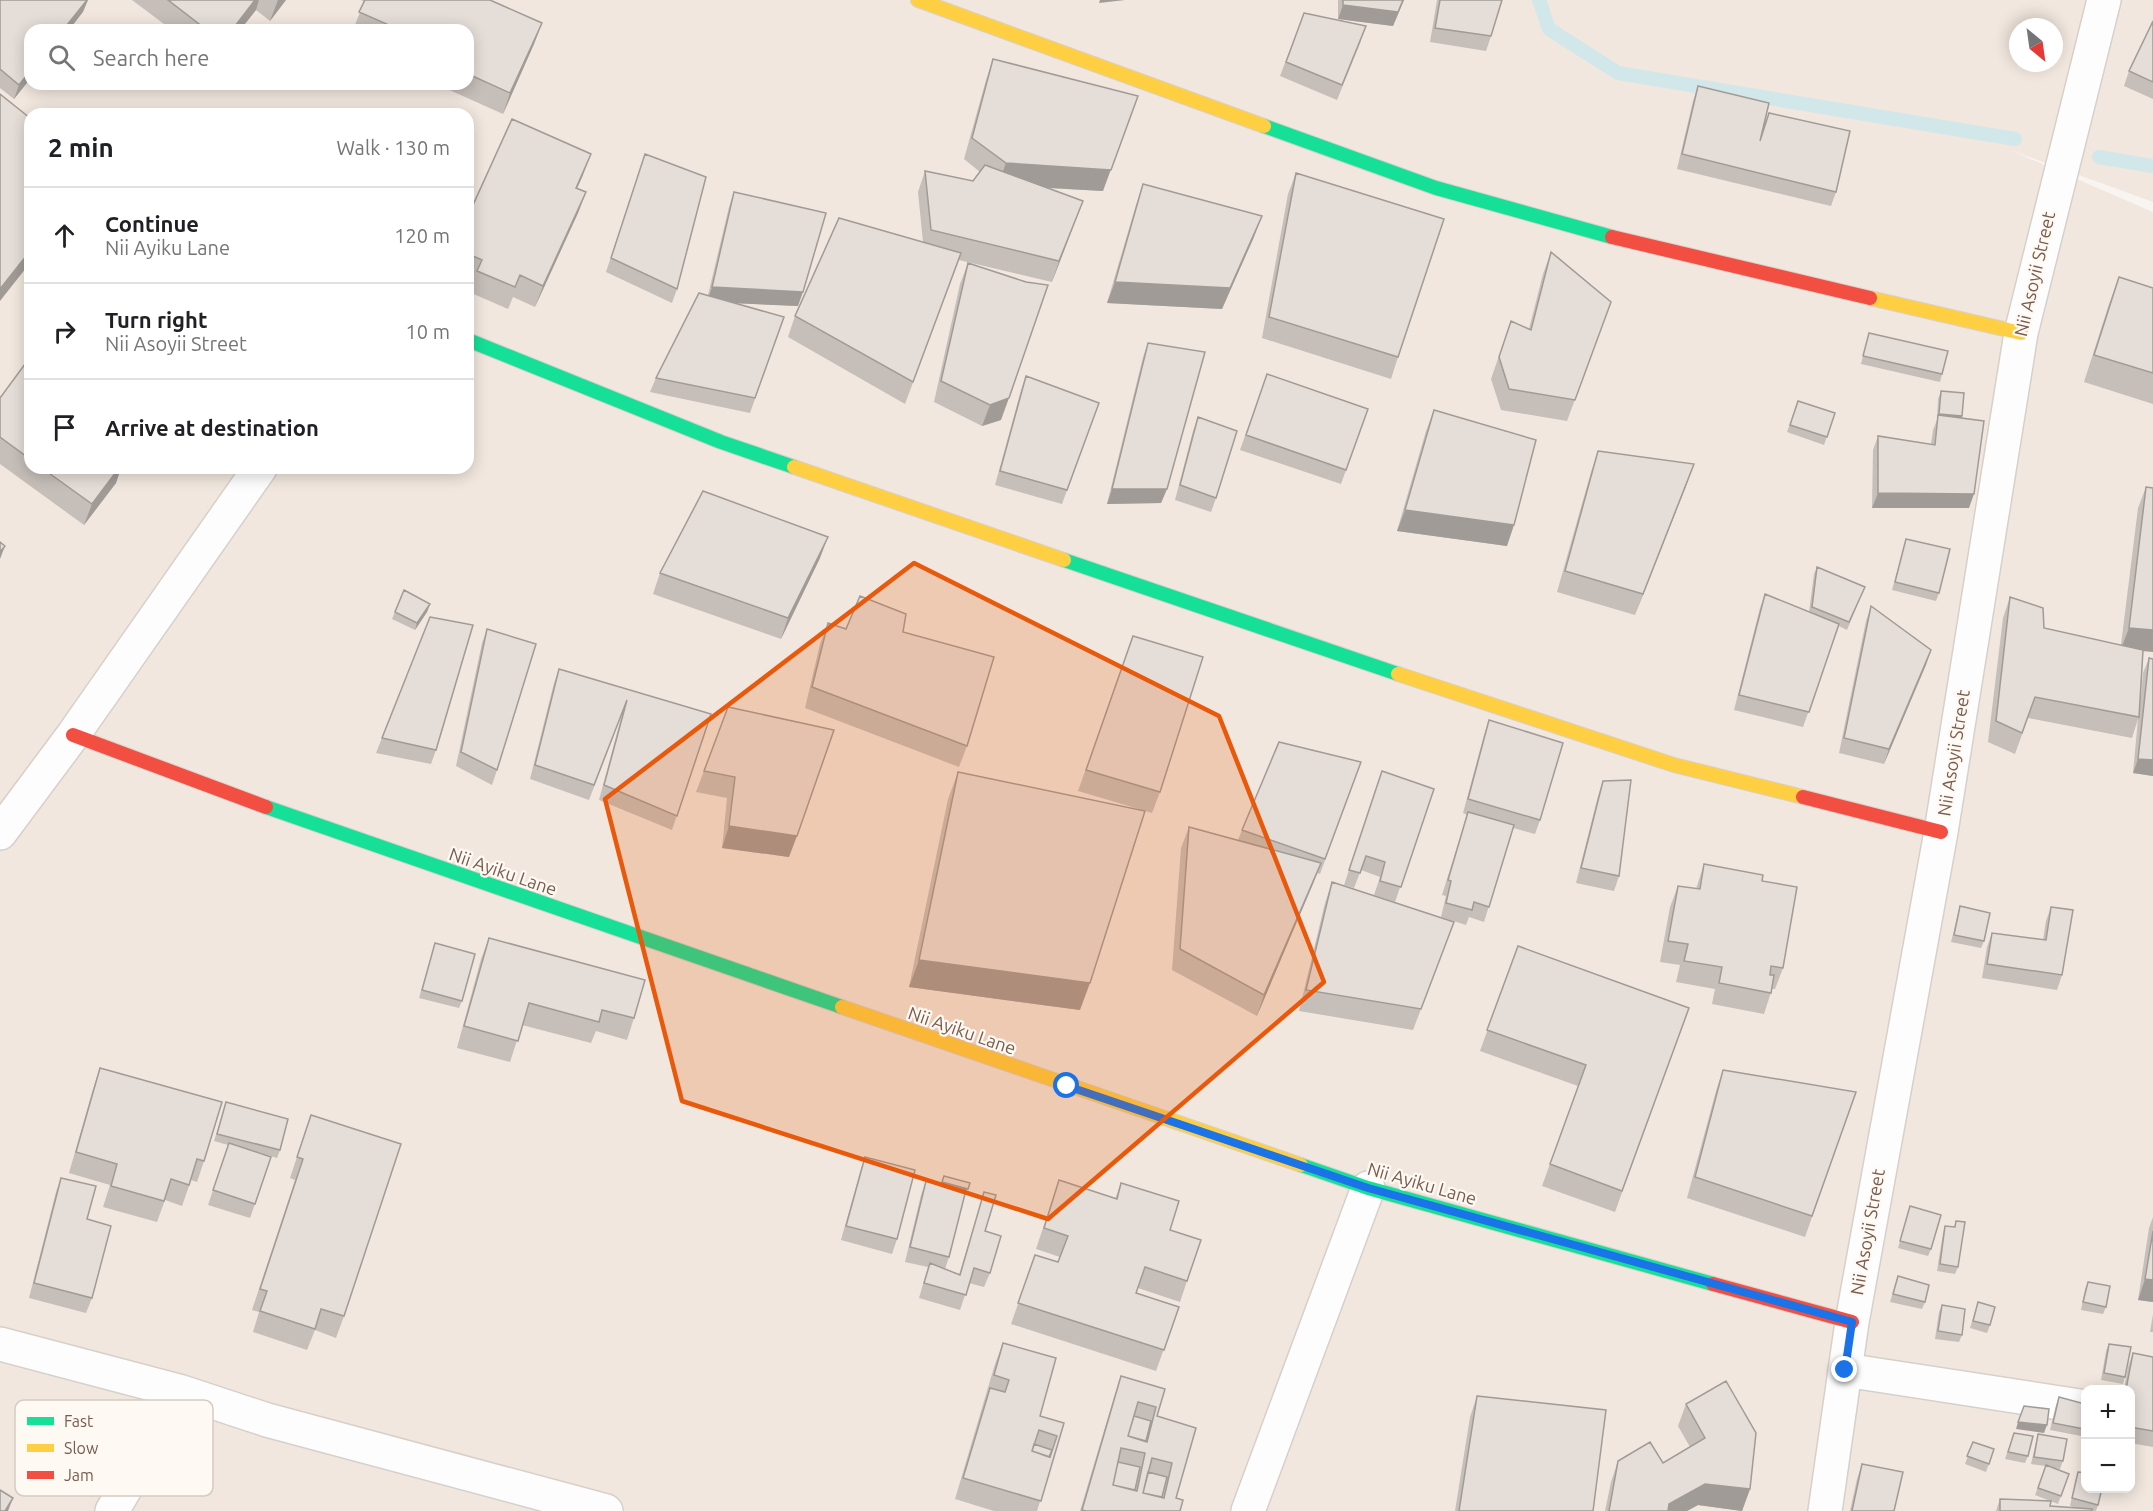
<!DOCTYPE html>
<html lang="en">
<head>
<meta charset="utf-8">
<style>
  body { margin:0; font-family:Ubuntu,sans-serif; background:#f6f6f6; color:#202124 }
  .controls { position:absolute; right:18px; bottom:18px; display:grid; overflow:hidden; border-radius:12px; box-shadow:0 3px 15px #0003 }
  .controls button { width:54px; height:54px; display:grid; place-items:center; padding:0; border:0; border-bottom:2px solid #e0e0e0; background:#fff; color:#202124; font:30px sans-serif }
  .compass { position:absolute; left:2009px; top:18px; width:54px; height:54px; border-radius:50%; background:#fff; box-shadow:0 3px 15px #0003; rotate:151deg }
  .stop { position:absolute; width:18px; height:18px; margin:-14px; border:4px solid #1a73e8; border-radius:50%; background:#fff }
  .stop.end { background:#1a73e8; border-color:#fff; box-shadow:0 2px 6px #0008 }
  .list { margin:0; padding:0; list-style:none }
  h2 { display:flex; justify-content:space-between; align-items:center; height:78px; margin:0; padding:0 24px; font-size:26px }
  h2 small { font-size:20px; font-weight:400; color:#757577 }
  .list li { display:grid; grid-template-columns:39px 1fr auto; gap:18px; align-items:center; box-sizing:border-box; height:96px; padding:0 24px; border-top:2px solid #e0e0e0 }
  .list b { display:block; font-size:22px; white-space:nowrap }
  .list p { margin:0; font-size:20px; white-space:nowrap; color:#757577 }
  .list em { font-size:20px; font-style:normal; color:#757577 }
  .icon { flex:none; width:33px; height:33px; fill:none; stroke:currentColor; stroke-width:2; stroke-linecap:round; stroke-linejoin:round }
  .map { position:relative; flex:none; width:2153px; height:1511px; overflow:hidden }
  .search { position:absolute; background:#fff; box-shadow:0 3px 15px #0003; left:24px; top:24px; width:450px; height:66px; display:flex; align-items:center; gap:15px; box-sizing:border-box; padding:0 21px; border-radius:18px; color:#757577; font-size:22px }
  .panel { position:absolute; background:#fff; box-shadow:0 3px 15px #0003; left:24px; top:108px; width:450px; height:366px; border-radius:18px }
  .map>svg:first-child { display:block }
  .residential { fill:#f1e7de; fill-rule:evenodd }
  .lines { fill:none; stroke-linecap:round; stroke-linejoin:round }
  .stream { stroke:#d2e7e9; stroke-width:14 }
  .street-casing { stroke:#d6d0cb; stroke-width:36 }
  .fast-casing { stroke:#d8d1cb; stroke-width:16 }
  .slow-casing { stroke:#d8d1cb; stroke-width:16 }
  .jam-casing { stroke:#d8d1cb; stroke-width:16 }
  .street { stroke:#fefdfd; stroke-width:33 }
  .fast { stroke:#16e098; stroke-width:14 }
  .slow { stroke:#ffcf43; stroke-width:14 }
  .jam { stroke:#f24e42; stroke-width:14 }
  .wall { fill:#c5beb9 }
  .shaded-wall { fill:#a09b96 }
  .building { fill:#e5ddd7; stroke:#a09b96; stroke-width:1.5; fill-rule:evenodd }
  .route { stroke:#1a73e8; stroke-width:8 }
  .marked { fill:#e8590c; fill-opacity:0.2; stroke:#e8590c; stroke-width:4.5; stroke-linejoin:round }
  .labels { text-anchor:middle; stroke-width:4.5; stroke-linejoin:round; paint-order:stroke }
  .street-label { font-size:18px; fill:#785c4f; stroke:#fef9f3 }
  .key { fill:#fef9f3; stroke:#d6cac2; stroke-width:1.5 }
  .key-label { font-size:16px; fill:#785c4f }
</style>
</head>
<body>
<div class="map">
<svg width="2153" height="1511" viewBox="0 0 2153 1511">
  <rect width="100%" height="100%" fill="#f8f4f0"/>
  <path class="residential" d="M7,0H2153V202L2010,150L2153,212V1511H0V9ZM2018,27H2054V63H2018ZM30,30H468V84H30ZM30,114H468V468H30ZM2086,1390H2130V1488H2086Z"/>
  <g class="lines">
    <path class="stream" d="M1539,0L1549,29L1618,73L2015,139
      M2099,157L2153,166"/>
    <defs>
      <path id="street" d="M0,833L73,735L260,468
        M0,1344L182,1392L267,1420L606,1511
        M1845,1370L2086,1407
        M112,1511L182,1392
        M1248,1511L1368,1188
        M1825,1511L1852,1322L1941,832L2021,333L2104,0"/>
      <path id="fast" d="M1264,126L1436,188L1612,237
        M468,340L721,442L794,467
        M1064,560L1398,674
        M266,807L842,1007
        M1301,1165L1368,1188L1713,1284"/>
      <path id="slow" d="M918,0L1264,126
        M1870,298L2021,333
        M794,467L1064,560
        M1398,674L1674,765L1803,797
        M842,1007L1301,1165"/>
      <path id="jam" d="M1612,237L1870,298
        M73,735L266,807
        M1803,797L1941,832
        M1713,1284L1852,1322"/>
    </defs>
    <use href="#street" class="street-casing"/>
    <use href="#fast" class="fast-casing"/>
    <use href="#slow" class="slow-casing"/>
    <use href="#jam" class="jam-casing"/>
    <use href="#street" class="street"/>
    <use href="#fast" class="fast"/>
    <use href="#slow" class="slow"/>
    <use href="#jam" class="jam"/>
  </g>
  <path class="wall" d="M0,0L83,12L30,30V79L14,99L0,88Z
    M132,0H286L270,21L256,10L240,30H172Z
    M361,0H490L542,23L534,44L503,114L436,84H468V30H353L364,2Z
    M1338,0H1404L1393,26L1338,19Z
    M1437,0H1502L1491,36L1486,51L1430,42Z
    M1304,13L1361,41L1337,100L1280,76Z
    M2153,21V99L2124,86L2129,71Z
    M993,59L1103,191L1047,188L1075,222L1052,282L959,260L905,404L788,337L795,316L923,242L918,192L925,171L973,181L980,172L964,159L986,80Z
    M1698,86L1762,132L1769,113L1836,192L1831,206L1677,169L1693,101Z
    M645,154L677,289L672,303L606,272Z
    M1296,173L1398,357L1391,379L1262,338L1288,194Z
    M583,175L577,188L586,192L578,213L535,307L513,297L508,309L469,292L473,281L468,279V216Z
    M1143,184L1254,237L1222,309L1107,303L1136,205Z
    M734,192L798,306L735,303L784,317L750,413L650,392L656,378L708,295L729,207Z
    M1551,252L1611,302L1567,421L1501,410L1491,379L1511,321L1529,329L1543,274Z
    M968,263L1001,420L982,426L934,402L960,284Z
    M2119,277L2153,288V404L2084,382L2109,304Z
    M1869,333L1942,374L1940,382L1861,364Z
    M1148,343L1167,489L1161,503L1107,504L1143,357Z
    M30,368V468H121L116,483L84,525L0,464V398Z
    M1267,374L1368,409L1341,484L1240,450Z
    M1026,376L1099,403L1062,504L995,485L1021,390Z
    M1941,391L1962,416L1961,418L1969,508H1872L1873,450L1878,436L1931,444L1933,430L1937,420L1938,399Z
    M1798,401L1835,413L1824,445L1787,432Z
    M1434,410L1507,546L1397,531L1426,431Z
    M1198,417L1216,498L1211,512L1175,500L1193,431Z
    M1598,451L1686,486L1635,615L1557,592L1591,472Z
    M2146,487L2143,651L2140,708L2143,673L2149,658L2153,776L2133,773L2138,719L2132,738L2028,718L2015,754L1988,742L2003,618L2010,597L2044,628L2121,645L2138,508Z
    M1906,539L1939,593L1936,601L1892,590Z
    M820,558L781,639L653,594L660,573Z
    M1817,567L1865,587L1847,630L1839,626L1803,727L1734,710L1760,608L1765,594L1809,612L1814,574Z
    M404,590L430,604L427,612L415,630L392,619Z
    M1871,606L1931,650L1884,764L1839,753L1866,621Z
    M828,623L846,629L903,632L967,746L959,767L805,708L820,644Z
    M487,629L497,770L492,785L456,766L482,643Z
    M1133,636L1160,792L1152,813L1078,791Z
    M559,669L711,714L672,830L599,800L622,714L589,800L530,779L554,683Z
    M728,707L789,857L722,848L727,798L696,792Z
    M1489,720L1540,820L1535,834L1513,828L1484,922L1469,917L1466,925L1441,917L1446,896L1442,895L1467,815L1463,813L1484,735Z
    M382,738L436,750L431,764L376,753Z
    M1361,762L1320,874L1317,873L1257,1016L1172,970L1181,848L1189,827L1238,840L1242,830Z
    M958,772L1080,1010L909,987L948,799Z
    M1603,781L1619,876L1614,891L1576,883L1598,796Z
    M1377,786L1434,789L1395,902L1374,895L1380,877L1361,870L1354,888L1344,885Z
    M1704,864L1762,881L1783,968L1775,989H1772L1764,1014L1712,1004L1715,989L1676,982L1680,965L1660,962L1670,907L1678,886L1696,889Z
    M1332,882L1454,922L1413,1030L1299,1011L1325,903Z
    M1960,906L1984,941L1981,948L1951,942Z
    M2051,907L2062,975L2057,990L1982,978L1987,947L1992,933L2043,940L2046,921Z
    M489,938L634,1018L627,1040L596,1031L591,1043L522,1025L510,1062L457,1048L481,959Z
    M435,943L462,1001L459,1008L419,998Z
    M1518,946L1689,1008L1615,1212L1542,1186L1578,1086L1480,1051Z
    M100,1068L204,1161L197,1182L191,1180L182,1206L165,1200L157,1222L103,1207L110,1185L69,1173L93,1089Z
    M1723,1070L1856,1092L1805,1237L1687,1198L1716,1091Z
    M226,1102L280,1150L277,1158L257,1152L255,1204L250,1218L208,1205L228,1145L214,1141Z
    M311,1115L344,1316L336,1338L315,1330L307,1350L253,1332L259,1312L252,1310L295,1180L290,1178Z
    M865,1157L897,1239L892,1254L841,1240L860,1172Z
    M944,1176L970,1183L964,1196L949,1257L945,1269L959,1275L984,1192L985,1231L990,1273L984,1287L969,1283L960,1310L919,1298L928,1267L905,1262L921,1195L926,1181L941,1184Z
    M61,1178L87,1219L92,1298L86,1313L29,1298L56,1192Z
    M1059,1180L1115,1199L1121,1183L1170,1230L1187,1281L1180,1302L1138,1288L1136,1293L1179,1307L1156,1371L1011,1324L1035,1255L1058,1262L1060,1257L1036,1249Z
    M1910,1206L1931,1249L1928,1256L1898,1248Z
    M2153,1217V1302L2138,1300L2149,1228Z
    M1956,1221L1958,1267L1955,1274L1937,1271L1943,1233L1945,1226L1954,1227Z
    M1898,1276L1925,1302L1922,1309L1890,1302Z
    M2088,1282L2106,1307L2103,1314L2081,1310L2085,1289Z
    M1978,1302L1990,1325L1987,1333L1970,1328Z
    M1942,1305L1962,1335L1959,1342L1935,1339L1939,1312Z
    M2153,1314V1332H2150Z
    M1003,1343L1040,1416L1064,1423L1037,1511H994L955,1499L995,1364Z
    M2109,1344L2125,1377L2123,1384L2101,1380L2106,1351Z
    M2133,1353L2153,1357V1447L2130,1443V1389H2124L2128,1367Z
    M1121,1376L1165,1389L1157,1416L1196,1428L1176,1498L1180,1511H1080L1114,1397Z
    M1477,1396L1593,1511H1455L1470,1417Z
    M2059,1397L2084,1429L2081,1436L2050,1430L2056,1405Z
    M1686,1404L1750,1489L1742,1511L1698,1505L1687,1511H1605L1611,1482L1618,1461L1663,1463L1690,1447L1678,1426Z
    M2014,1433L2028,1456L2025,1463L2005,1459Z
    M2038,1434L2063,1461L2060,1469L2053,1468L2069,1474L2058,1504L2035,1495L2046,1466L2031,1464L2036,1442Z
    M1973,1442L1994,1449L1986,1472L1965,1464Z
    M1862,1464L1894,1511H1850L1857,1479Z
    M2078,1472L2098,1505L2096,1511H1996L2000,1499L2050,1506L2078,1508L2070,1506L2076,1479Z"/>
  <path class="shaded-wall" d="M87,0H88L83,12L69,30H63Z
    M255,0H259L256,10L240,30H232Z
    M278,0H286L270,21Z
    M1100,0H1125L1099,3Z
    M1404,0L1393,26L1338,19L1343,5Z
    M542,23L534,44L503,114L510,93Z
    M30,71V79L14,99L19,85Z
    M1138,96L1103,191L998,185L1006,163Z
    M591,154L583,175L568,209L576,188Z
    M586,192L578,213L535,307L543,286Z
    M1083,201L1075,222L1052,282L1059,261Z
    M1262,216L1254,237L1222,309L1107,303L1115,282Z
    M30,251V263L0,301V289Z
    M712,287L803,292L798,306L707,302Z
    M1009,398L1001,420L982,426L990,405Z
    M1939,414L1962,416L1959,423L1938,417Z
    M1694,464L1686,486L1635,615L1643,594Z
    M115,468H121L116,483L84,525L92,504Z
    M1112,489H1167L1161,503L1107,504Z
    M1878,493L1974,494L1969,508H1872Z
    M1405,510L1514,525L1507,546L1397,531Z
    M828,537L820,558L781,639L788,618Z
    M5,546L0,559V552Z
    M430,604L427,612L415,630L417,623Z
    M2129,628L2153,630V652L2121,649Z
    M1931,650L1926,665L1884,764L1889,749Z
    M2138,759L2153,760V776L2133,773Z
    M729,826L797,836L789,857L722,848Z
    M1321,863L1313,884L1257,1016L1264,995Z
    M919,960L1090,983L1080,1010L909,987Z
    M2145,1279L2153,1280V1302L2138,1300Z
    M2018,1422L2047,1425L2044,1433L2016,1429Z
    M1705,1484L1750,1489L1742,1511L1698,1505L1687,1511H1667L1669,1504Z
    M13,1498L8,1511H5Z"/>
  <path class="building" d="M0,0H87L63,30H30V71L19,85L0,69Z
    M168,0H255L232,30H207Z
    M365,0H490L542,23L510,93L468,74V30H400L359,12Z
    M1343,0H1403L1398,12L1343,5Z
    M1440,0H1502L1491,36L1435,28Z
    M1304,13L1366,26L1342,85L1286,62Z
    M2153,21V82L2129,71Z
    M993,59L1138,96L1111,170L1006,163L972,138Z
    M1698,86L1769,103L1760,141L1769,113L1850,131L1836,192L1682,154Z
    M0,94L30,118V251L0,289Z
    M512,119L591,154L576,188L586,192L543,286L520,275L515,287L477,271L482,260L468,254V216Z
    M645,154L706,177L677,289L611,258Z
    M985,165L1083,201L1059,261L931,230L925,171L973,181Z
    M1296,173L1444,219L1398,357L1269,317Z
    M1143,184L1262,216L1230,288L1115,282Z
    M734,192L826,213L803,292L712,287Z
    M839,218L961,253L913,382L795,316Z
    M1551,252L1611,302L1575,400L1509,389L1499,357L1511,321L1531,330Z
    M968,263L1026,282L1048,285L1009,398L990,405L941,381Z
    M2119,277L2153,288V373L2094,355Z
    M699,293L784,317L755,398L656,378Z
    M1869,333L1948,351L1942,374L1863,356Z
    M1148,343L1205,352L1167,489H1112Z
    M25,364L30,368V459L0,437V398Z
    M1267,374L1368,409L1346,470L1246,435Z
    M1026,376L1099,403L1067,490L1000,471Z
    M1941,391L1964,393L1962,416L1939,414Z
    M1798,401L1835,413L1827,437L1790,425Z
    M1434,410L1536,440L1514,525L1405,510Z
    M1938,415L1984,421L1974,494L1878,493V436L1935,445Z
    M1198,417L1237,431L1216,498L1180,485Z
    M1598,451L1694,464L1643,594L1565,571Z
    M42,468H119L92,504Z
    M2146,487L2153,488V630L2129,628Z
    M703,491L828,537L788,618L660,573Z
    M1906,539L1950,549L1939,593L1895,582Z
    M0,542L5,546L0,552Z
    M1817,567L1865,587L1849,622L1812,607Z
    M404,590L430,604L417,623L395,612Z
    M1765,594L1839,624L1809,712L1739,695Z
    M860,596L906,614L903,632L994,657L967,746L812,687L828,623L846,629Z
    M2010,597L2043,608L2044,628L2143,650L2139,717L2035,697L2022,733L1996,721Z
    M1871,606L1931,650L1889,749L1844,738Z
    M430,617L473,625L436,750L382,738Z
    M487,629L536,644L497,770L461,752Z
    M1133,636L1203,657L1160,792L1086,770Z
    M2149,658L2153,659V760L2138,759Z
    M559,669L711,714L677,816L604,785L627,700L594,785L535,765Z
    M728,707L834,730L797,836L729,826L735,777L704,771Z
    M1489,720L1563,743L1540,820L1468,799Z
    M1279,742L1361,762L1325,859L1242,830Z
    M1382,771L1434,789L1401,887L1380,881L1385,862L1366,856L1360,873L1349,870Z
    M958,772L1145,811L1090,983L919,960Z
    M1631,780L1619,876L1581,868L1603,781Z
    M1468,812L1514,825L1489,907L1474,902L1472,910L1446,903L1451,881L1448,880Z
    M1189,827L1321,863L1264,995L1180,949Z
    M1704,864L1763,875L1762,881L1797,887L1783,968L1771,966L1770,975H1774L1771,993L1719,983L1722,967L1684,961L1688,944L1668,941L1678,886L1700,889Z
    M1332,882L1454,922L1421,1009L1306,990Z
    M1960,906L1990,913L1984,941L1954,935Z
    M2051,907L2073,910L2062,975L1987,964L1992,933L2046,940Z
    M489,938L645,980L634,1018L602,1010L599,1022L529,1003L518,1041L464,1026Z
    M435,943L475,954L462,1001L422,990Z
    M1518,946L1689,1008L1622,1191L1550,1164L1586,1065L1487,1030Z
    M100,1068L222,1102L204,1161L197,1159L189,1185L171,1179L164,1201L111,1186L117,1164L76,1152Z
    M1723,1070L1856,1092L1812,1216L1695,1177Z
    M226,1102L288,1119L280,1150L217,1134Z
    M311,1115L401,1144L344,1316L321,1309L315,1329L260,1311L267,1291L260,1289L303,1159L297,1157Z
    M229,1143L271,1157L255,1204L213,1190Z
    M865,1157L915,1170L897,1239L846,1226Z
    M944,1176L970,1183L968,1189L942,1182Z
    M61,1178L96,1186L87,1219L111,1226L92,1298L34,1283Z
    M1059,1180L1117,1199L1121,1183L1179,1201L1170,1230L1201,1240L1187,1281L1145,1267L1136,1293L1179,1307L1164,1350L1018,1303L1035,1255L1058,1262L1068,1236L1044,1228Z
    M926,1181L966,1190L949,1257L910,1247Z
    M984,1192L996,1195L985,1231L1001,1236L990,1273L974,1268L966,1295L924,1283L930,1263L960,1275Z
    M1910,1206L1941,1215L1931,1249L1900,1241Z
    M1956,1221L1965,1222L1958,1267L1940,1264L1945,1226L1955,1227Z
    M2153,1231V1280L2145,1279Z
    M1898,1276L1929,1285L1925,1302L1893,1294Z
    M2088,1282L2110,1286L2106,1307L2083,1302Z
    M1978,1302L1995,1307L1990,1325L1973,1321Z
    M1942,1305L1965,1309L1962,1335L1938,1331Z
    M1003,1343L1056,1358L1040,1416L1064,1423L1041,1501L963,1478L990,1388L1005,1392L1009,1380L994,1375ZM1039,1430L1057,1436L1050,1457L1032,1451Z
    M2109,1344L2131,1347L2125,1377L2104,1373Z
    M2133,1353L2153,1357V1431L2130,1427V1389H2126Z
    M1121,1376L1165,1389L1157,1416L1196,1428L1176,1498L1183,1500L1180,1511H1086L1082,1510ZM1138,1402L1156,1407L1147,1442L1128,1436ZM1121,1448L1145,1453L1137,1491L1113,1485ZM1152,1458L1172,1463L1164,1498L1143,1493Z
    M1726,1381L1756,1433L1750,1489L1705,1484L1669,1504L1668,1511H1609L1618,1461L1650,1442L1663,1463L1705,1438L1686,1404Z
    M1477,1396L1606,1410L1593,1511H1459Z
    M2059,1397L2085,1404V1421L2084,1429L2053,1423Z
    M2024,1406L2049,1409L2047,1425L2018,1422Z
    M1134,1416L1151,1421L1146,1441L1128,1436Z
    M2014,1433L2033,1436L2028,1456L2008,1452Z
    M2038,1434L2067,1439L2063,1461L2034,1457Z
    M1973,1442L1994,1449L1989,1464L1967,1456Z
    M1034,1444L1052,1450L1049,1457L1032,1451Z
    M1118,1462L1140,1467L1135,1490L1113,1485Z
    M1862,1464L1903,1472L1894,1511H1852Z
    M2046,1465L2069,1474L2061,1496L2038,1488Z
    M1148,1472L1167,1477L1162,1497L1143,1493Z
    M2078,1472L2085,1473V1488H2102L2098,1505L2072,1498Z
    M0,1490L13,1498L5,1511H0Z
    M2000,1499L2051,1501L2050,1506L2092,1509V1511H2000Z"/>
  <g class="lines">
    <path class="route" d="M1067,1086L1368,1188L1852,1322L1845,1370"/>
  </g>
  <path class="marked" d="M914,563L1219,716L1324,982L1048,1219L682,1101L605,799Z"/>
  <g class="labels">
    <g class="street-label">
      <text transform="translate(2035 274) rotate(-77)" y="6">Nii Asoyii Street</text>
      <text transform="translate(1954 753) rotate(-81)" y="6">Nii Asoyii Street</text>
      <text transform="translate(503 872) rotate(19)" y="6">Nii Ayiku Lane</text>
      <text transform="translate(962 1031) rotate(19)" y="6">Nii Ayiku Lane</text>
      <text transform="translate(1422 1184) rotate(16)" y="6">Nii Ayiku Lane</text>
      <text transform="translate(1868 1232) rotate(-80)" y="6">Nii Asoyii Street</text>
    </g>
  </g>
  <rect x="15" y="1400" width="198" height="96" rx="9" class="key"/>
  <rect x="27" y="1417" width="27" height="8" fill="#16e098"/>
  <rect x="27" y="1444" width="27" height="8" fill="#ffcf43"/>
  <rect x="27" y="1471" width="27" height="8" fill="#f24e42"/>
  <g class="key-label">
    <text x="64" y="1427">Fast</text>
    <text x="64" y="1454">Slow</text>
    <text x="64" y="1481">Jam</text>
  </g>
</svg>
<div class="controls">
<button>+</button>
<button>−</button>
</div>
<svg class="compass" viewBox="-18 -18 36 36"><path d="M0-13l5 13h-10z" fill="#e53935"/><path d="M0 13l5-13h-10z" fill="#757577"/></svg>
<div class="stop" style="left:1067px;top:1086px"></div>
<div class="stop end" style="left:1845px;top:1370px"></div>
<div class="search"><svg class="icon" aria-label="search" viewBox="0 0 24 24"><circle cx="10" cy="10" r="6"/><path d="M15 15l6 6"/></svg>Search here</div>
<section class="panel">
<h2>2 min<small>Walk · 130 m</small></h2>
<ul class="list">
<li><svg class="icon" aria-label="ahead" viewBox="0 0 24 24"><path d="M12 20V5M6 11l6-6 6 6"/></svg><div><b>Continue</b><p>Nii Ayiku Lane</p></div><em>120 m</em></li>
<li><svg class="icon" aria-label="right" viewBox="0 0 24 24"><path d="M7 20v-9h11M14 6l5 5-5 5"/></svg><div><b>Turn right</b><p>Nii Asoyii Street</p></div><em>10 m</em></li>
<li><svg class="icon" aria-label="arrive" viewBox="0 0 24 24"><path d="M6 21V4h12l-3 4 3 4H6"/></svg><div><b>Arrive at destination</b></div></li>
</ul>
</section>
</div>
</body>
</html>
